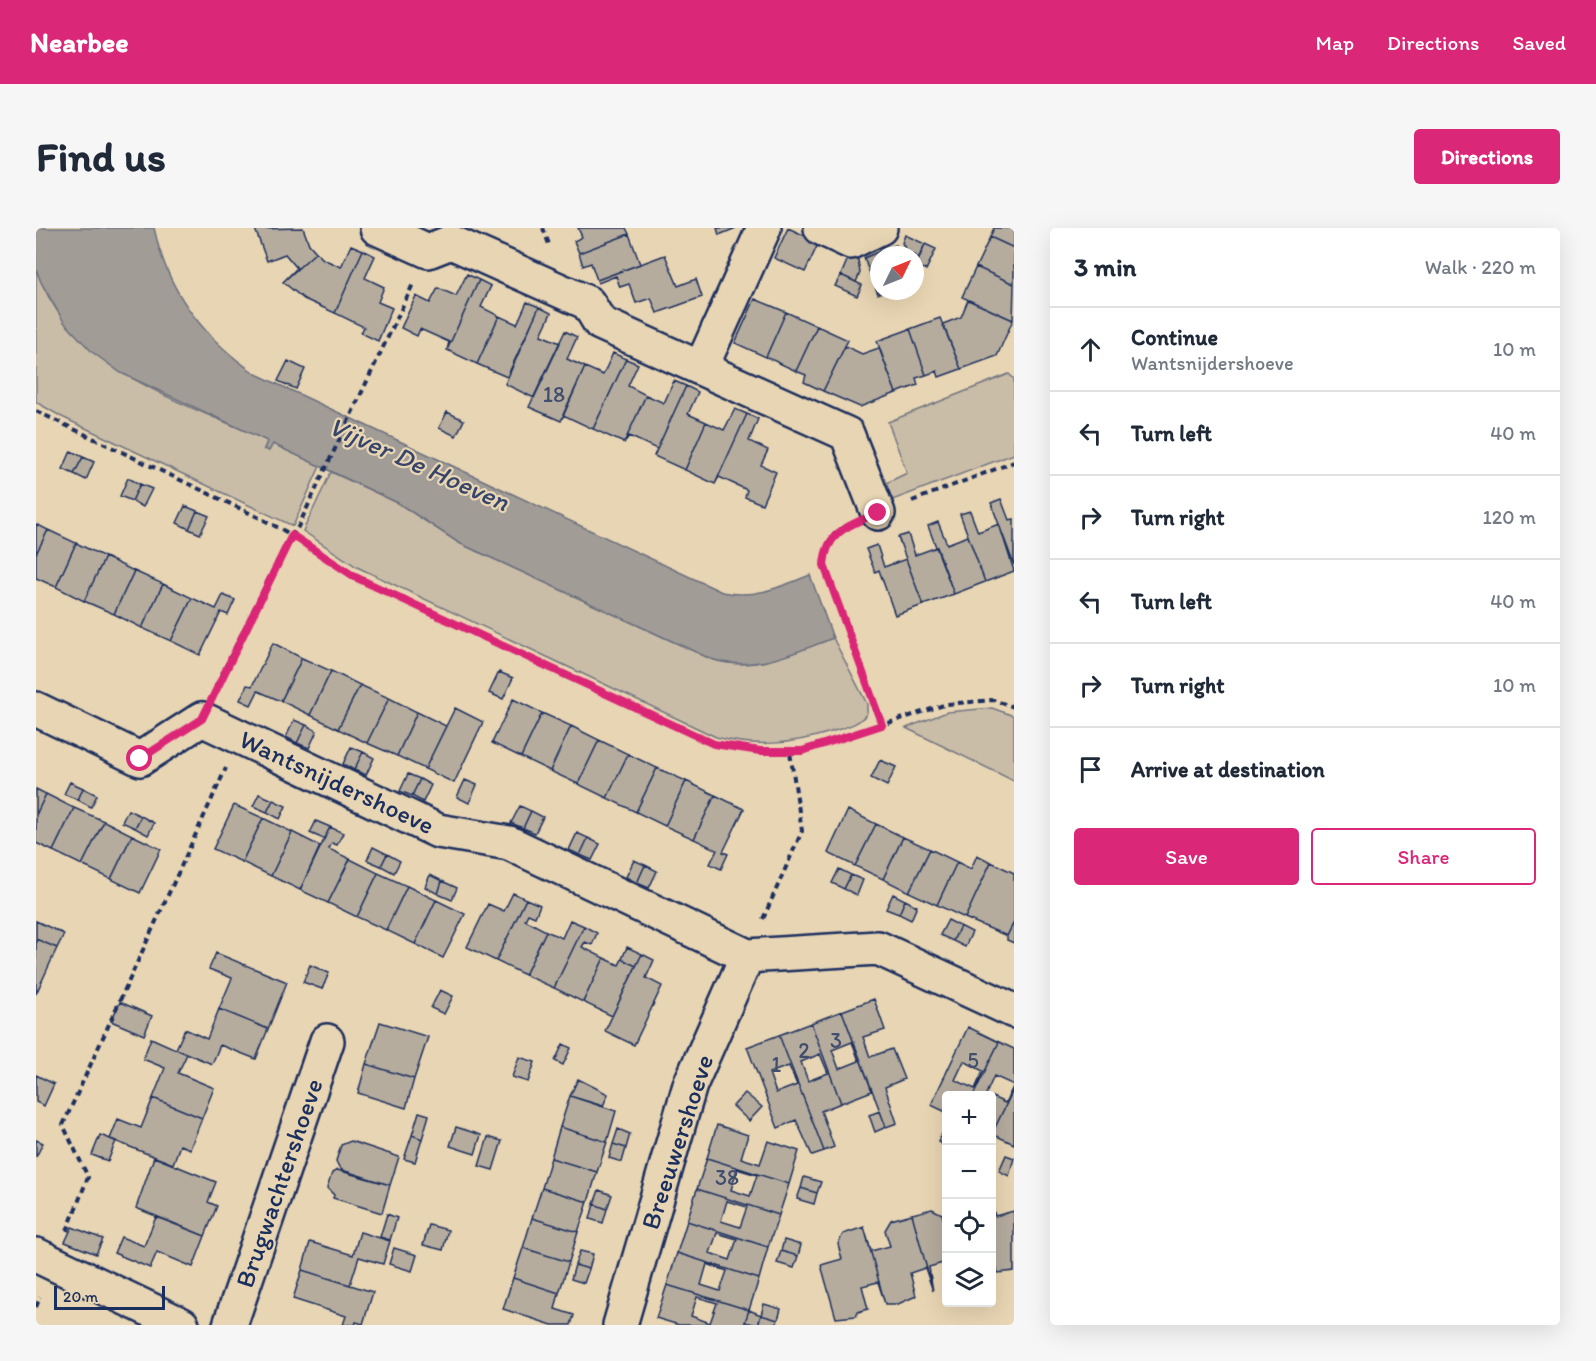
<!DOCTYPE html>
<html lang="en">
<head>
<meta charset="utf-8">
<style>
  body { margin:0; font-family:Itim,sans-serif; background:#f6f6f7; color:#1f2937 }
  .controls { position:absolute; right:18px; bottom:18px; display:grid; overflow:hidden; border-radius:6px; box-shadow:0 6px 24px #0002 }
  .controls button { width:54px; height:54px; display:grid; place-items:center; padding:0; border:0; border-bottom:2px solid #e0e1e3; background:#fff; color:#1f2937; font:30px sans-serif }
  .compass { position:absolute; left:834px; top:18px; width:54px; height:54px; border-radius:50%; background:#fff; box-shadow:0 6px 24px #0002; rotate:47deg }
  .scale { position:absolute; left:18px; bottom:15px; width:111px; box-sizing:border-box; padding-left:6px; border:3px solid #1b2f5e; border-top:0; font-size:16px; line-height:21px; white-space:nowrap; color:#1b2f5e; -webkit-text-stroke:4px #e8d5b3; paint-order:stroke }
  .stop { position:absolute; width:18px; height:18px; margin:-14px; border:4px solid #db2777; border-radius:50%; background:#fff }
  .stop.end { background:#db2777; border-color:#fff; box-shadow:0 2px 6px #0008 }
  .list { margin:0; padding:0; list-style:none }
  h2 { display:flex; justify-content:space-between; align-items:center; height:78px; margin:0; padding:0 24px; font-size:26px }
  h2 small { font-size:20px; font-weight:400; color:#747a83 }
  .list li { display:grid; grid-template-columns:39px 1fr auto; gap:18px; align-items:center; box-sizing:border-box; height:84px; padding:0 24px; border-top:2px solid #e0e1e3 }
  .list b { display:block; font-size:22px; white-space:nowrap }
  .list p { margin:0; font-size:20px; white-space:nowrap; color:#747a83 }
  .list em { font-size:20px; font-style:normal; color:#747a83 }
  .actions { display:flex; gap:12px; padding:18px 24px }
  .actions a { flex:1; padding:14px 0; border:2px solid #db2777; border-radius:6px; text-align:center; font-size:21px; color:#db2777 }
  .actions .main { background:#db2777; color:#fff }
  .icon { flex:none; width:33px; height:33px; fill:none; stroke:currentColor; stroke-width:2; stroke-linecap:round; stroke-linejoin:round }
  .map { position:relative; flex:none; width:978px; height:1097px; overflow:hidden; border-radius:6px }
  header { display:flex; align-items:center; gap:36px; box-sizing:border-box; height:84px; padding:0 30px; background:#db2777; color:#fff }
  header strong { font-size:28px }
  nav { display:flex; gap:33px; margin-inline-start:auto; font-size:21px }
  .intro { display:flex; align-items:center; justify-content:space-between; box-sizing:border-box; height:144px; padding:0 36px }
  h1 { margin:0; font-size:42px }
  .button { padding:15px 27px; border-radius:6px; background:#db2777; color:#fff; font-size:21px; font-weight:700 }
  main { display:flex; gap:36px; padding:0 36px }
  aside { flex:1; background:#fff; border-radius:6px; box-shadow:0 6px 24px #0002 }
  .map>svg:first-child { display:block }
  .green { fill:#cabda7; stroke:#727682; stroke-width:1.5 }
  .water { fill:#a19c96; stroke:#6b7080; stroke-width:1.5 }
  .building { fill:#b5ac9e; stroke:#1b2f5e; stroke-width:1.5; fill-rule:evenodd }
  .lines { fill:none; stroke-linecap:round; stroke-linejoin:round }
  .street-casing { stroke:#1b2f5e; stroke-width:38 }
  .path { stroke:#1b2f5e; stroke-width:4; stroke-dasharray:6 4.5; stroke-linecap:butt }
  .street { stroke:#e8d5b3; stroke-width:33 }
  .route { stroke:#db2777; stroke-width:8 }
  .labels { text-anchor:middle; stroke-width:4.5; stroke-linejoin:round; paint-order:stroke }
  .number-label { font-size:22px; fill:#424e6e }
  .street-label { font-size:26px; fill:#1b2f5e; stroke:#e8d5b3 }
  .water-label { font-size:27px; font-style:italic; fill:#364569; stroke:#e8d5b3 }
</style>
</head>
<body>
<header>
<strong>Nearbee</strong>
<nav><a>Map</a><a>Directions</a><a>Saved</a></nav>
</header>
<div class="intro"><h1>Find us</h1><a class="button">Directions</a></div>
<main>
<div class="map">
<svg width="978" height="1097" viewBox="0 0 978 1097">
  <rect width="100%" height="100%" fill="#e8d5b3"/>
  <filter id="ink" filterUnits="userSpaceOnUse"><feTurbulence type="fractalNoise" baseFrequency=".0167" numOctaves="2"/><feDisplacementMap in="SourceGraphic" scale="12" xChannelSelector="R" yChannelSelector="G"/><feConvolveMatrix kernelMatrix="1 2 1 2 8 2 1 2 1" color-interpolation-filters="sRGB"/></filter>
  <g filter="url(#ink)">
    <path class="green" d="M0,41C37,144 141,171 232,213L228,221L237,216L284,238L257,298L26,189L0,174Z
      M973,146L978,151V226L846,276V257L871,245L852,194Z
      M295,244L362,275L423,315L675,431C718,445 757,425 797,410L831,476V485C823,497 809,499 795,504C756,516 720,520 680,509L321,339L267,303Z
      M956,480L978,488V553L870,500L911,484Z"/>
    <path class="water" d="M0,0H118C131,63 167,110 220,146L686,364C719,371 744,359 774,347L797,410C757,425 718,445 675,431L423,315L362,275L237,216L233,223L228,221L231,213L85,145L56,124L28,94L5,54L0,41Z"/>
    <path class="building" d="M267,0L273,16L280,24L247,54L261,40L249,26L231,33L219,1Z
      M542,0H590L593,6L543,25L538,13L546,9Z
      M681,0H700L683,7Z
      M752,0L783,14L769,44L738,30Z
      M958,0H978V20L954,9Z
      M593,6L604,36L561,52L555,35L547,38L543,25Z
      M869,7L889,16L882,31L879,27H873L866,15Z
      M954,9L978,20V56L940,39Z
      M889,16L900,21L890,42L880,38Z
      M315,17L327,22L299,85L268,71L247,54L280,24L287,31L305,39Z
      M860,17L864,27H846L844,23Z
      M327,22L339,28L329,50L348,59L342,74L356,80L342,113L325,105L328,99L299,85Z
      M844,23L843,63H848L842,66L828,30Z
      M629,27L642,58L660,51L666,69L621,85L615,70L600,75L593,56L584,59L580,48L562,55L561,52Z
      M813,28L822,32L824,45L820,54L805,47Z
      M940,39L978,56L977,92L926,69Z
      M431,46L443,52L411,122L413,114L384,101L381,108L365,100L380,68L394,75L402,60L420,68Z
      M805,47L826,57L821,68L799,58Z
      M443,52L455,58L445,79L463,88L441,136L411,122Z
      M719,71L750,84L730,129L699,115Z
      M932,72L977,92L961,128L925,141L907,96L925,89Z
      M491,74L503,79L471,149L441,136L463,88L481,96Z
      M503,79L515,85L505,107L524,115L498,170L469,156Z
      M750,84L781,98L760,143L730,129Z
      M904,90L925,141L903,149L901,143L890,147L874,101Z
      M781,98L812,112L787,163L768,154L770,147L760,143Z
      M874,101L890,147L880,150L882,157L860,165L841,113Z
      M529,103L541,109L531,131L549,139L525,193L493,179Z
      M809,118L826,126L843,120L860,165L824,179L787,163Z
      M577,125L590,131L557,201L527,187L549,139L567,147Z
      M590,131L602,136L592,158L610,167L588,215L557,201Z
      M252,133L269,141L260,161L242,153Z
      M638,153L650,158L618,228L621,221L593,208L588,215L610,167L628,175Z
      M650,158L662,164L652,186L670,194L649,242L618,228Z
      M699,181L711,186L679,256L649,242L670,194L688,202Z
      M411,184L428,192L420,208L403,200Z
      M711,186L722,191L713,213L732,222L725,237L740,244L726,276L709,269L711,262L683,249L679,256Z
      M35,223L47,229L38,246L27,241Z
      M47,229L58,234L50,252L38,246Z
      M92,250L104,256L96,273L84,268Z
      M104,256L116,261L107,279L96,273Z
      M965,271L973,292L978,291V337L955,275Z
      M149,278L161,283L153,301L141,295Z
      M161,283L173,288L164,306L153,301Z
      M934,283L942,304L963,296L978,343L949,354L924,286Z
      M902,294L911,316L932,308L949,354L918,366L892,298Z
      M0,296L12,302L0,326Z
      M12,302L40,315L20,359L0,350V326Z
      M872,306L879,327L901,319L918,366L887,377L862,309Z
      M40,315L69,329L48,373L20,359Z
      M841,317L848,339L870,331L887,377L859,387L843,342L839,344L830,321Z
      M69,329L98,343L78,386L48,373Z
      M98,343L127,356L106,400L78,386Z
      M127,356L156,370L135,413L106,400Z
      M187,367L199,372L192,387L185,384L164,427L135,413L156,370L180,381Z
      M237,415L266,430L245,473L222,463L215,477L204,472L211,457L216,458Z
      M266,430L295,443L274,487L245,473Z
      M295,443L324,457L302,501L274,487Z
      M463,444L477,450L467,471L453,465Z
      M324,457L353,470L331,515L302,501Z
      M353,470L381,484L361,528L331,515Z
      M477,471L506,485L485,529L456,515Z
      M419,480L447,494L418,555L389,541Z
      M381,484L410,498L389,541L361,528Z
      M506,485L535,498L514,543L485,529Z
      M258,492L270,497L261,515L250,509Z
      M270,497L281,503L273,520L261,515Z
      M535,498L563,512L542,556L514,543Z
      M563,512L592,526L571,570L542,556Z
      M315,519L327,524L318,542L307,536Z
      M327,524L338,530L330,547L318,542Z
      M592,526L621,540L600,584L571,570Z
      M844,532L860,539L851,558L835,550Z
      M621,540L650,553L629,598L600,584Z
      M372,546L384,551L376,568L364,563Z
      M384,551L395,557L387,574L376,568Z
      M429,552L441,557L433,575L421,569Z
      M650,553L679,567L658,611L629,598Z
      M34,554L47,560L42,572L28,566Z
      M47,560L61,567L55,579L42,572Z
      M0,561L10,566L0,587Z
      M10,566L38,580L17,623L0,615V587Z
      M223,566L237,572L231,584L217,578Z
      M679,567L708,581L687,624L692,626L685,641L674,636L681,622L658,611Z
      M237,572L250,578L244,591L231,584Z
      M198,577L227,590L206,634L177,621Z
      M484,578L495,583L487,600L475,595Z
      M38,580L68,593L46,637L17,623Z
      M92,582L105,588L99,600L86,594Z
      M812,582L840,596L819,638L792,625Z
      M495,583L507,589L499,605L487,600Z
      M105,588L118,595L112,607L99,600Z
      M227,590L256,604L235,648L206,634Z
      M68,593L96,607L75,651L46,637Z
      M280,593L294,599L288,611L274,605Z
      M840,596L867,609L847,651L819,638Z
      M294,599L307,605L301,617L296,615L293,621L314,631L292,675L264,662Z
      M256,604L284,618L264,662L235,648Z
      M541,605L552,610L544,627L533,622Z
      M96,607L125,621L104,665L75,651Z
      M867,609L894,621L873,664L847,651Z
      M552,610L564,616L556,632L544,627Z
      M337,619L351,626L345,638L331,632Z
      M894,621L921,634L901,677L873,664Z
      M351,626L364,633L358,645L345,638Z
      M941,627L955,634L929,690L901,677L921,634L935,641Z
      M314,631L342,645L321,689L292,675Z
      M598,632L609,637L601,655L590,649Z
      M955,634L978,645V694L971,708L929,690Z
      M609,637L621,643L613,660L601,655Z
      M803,641L815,647L808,661L796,655Z
      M342,645L371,658L350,702L321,689Z
      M394,647L406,653L402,666L389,659Z
      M815,647L827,652L821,667L808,661Z
      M406,653L421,660L416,672L402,666Z
      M371,658L400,672L379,716L350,702Z
      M477,665L490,671L460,733L431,719L452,676L468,683Z
      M857,666L869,672L863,686L850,681Z
      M490,671L504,677L499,689L492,686L489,692L510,703L489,747L460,733Z
      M400,672L429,686L407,730L379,716Z
      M869,672L881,678L875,692L863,686Z
      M534,692L548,698L518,760L489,747L510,703L526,710Z
      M912,692L924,698L917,713L904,707Z
      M0,693L28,706L21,720L0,711Z
      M978,694V715L971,712V708Z
      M548,698L561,705L556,717L549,714L546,719L568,730L547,774L518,760Z
      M924,698L936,704L929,719L917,713Z
      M0,711L21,720L0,766Z
      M591,719L606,726L600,738L586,731Z
      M180,725L251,754L232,801L183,781L196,750L173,741Z
      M606,726L618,732L610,750L626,758L598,817L569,803Z
      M568,730L583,737L586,731L600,738L576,788L547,774Z
      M274,737L293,745L286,761L267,754Z
      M404,762L417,768L408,786L395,780Z
      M838,771L849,802L827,809L834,829L856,821L868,851L849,859L861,895L850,899L806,783Z
      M84,774L116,788L108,807L75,793Z
      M183,781L232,801L220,831L184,817L176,836L140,821L149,801L171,811Z
      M806,783L836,863L805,875L775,795ZM816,814L823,833L803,841L796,822Z
      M344,794L392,809L378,851L330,836Z
      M775,795L805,875L785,883L798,919L788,923L743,807ZM784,826L792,845L772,853L765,834Z
      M932,799L963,814L937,868H910V884L895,877ZM928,833L947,843L939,861L919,852Z
      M743,807L788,923L776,927L760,892L742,900L711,819ZM753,838L761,857L740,865L733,845Z
      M115,810L151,826L142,845L178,860L166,890L117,870L129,840L107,831Z
      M963,814L978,821V860L956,906V869L969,875L978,857L958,848L950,866L952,868H937Z
      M527,816L535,820L527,837L519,833Z
      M483,829L499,834L492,854L476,849Z
      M330,836L378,851L370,880L322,865Z
      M0,847L18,856L8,878L0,874Z
      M542,851L572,866L567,878L534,868Z
      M978,860V916L956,906Z
      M709,865L726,879L713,893L697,878Z
      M534,868L580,883L571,914L524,899Z
      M117,870L166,890L154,921L144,917L137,936L74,911L82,891L105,900Z
      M844,883L850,899L839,904L833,887Z
      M383,884L393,887L386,911L376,907Z
      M681,897L712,907L705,930L724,936L732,913L763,923L753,956L671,930Z
      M910,898V918L902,914Z
      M420,899L445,907L439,926L414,918Z
      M524,899L571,914L561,944L515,930Z
      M582,901L594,906L590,920L577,916Z
      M64,907L80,913L72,933L56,927Z
      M376,907L386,911L379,934L368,931Z
      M452,909L466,913L457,942L443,938Z
      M0,912L7,915L0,929Z
      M315,913L363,929L354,957L306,942L303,939L300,933L305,917Z
      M577,916L590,920L586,934L573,930Z
      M970,927L978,930L973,948L963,943Z
      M118,929L180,954L172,974L181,978L169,1008L100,980Z
      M515,930L561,944L552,974L506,960Z
      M671,930L753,956L743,987L661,961ZM701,941L721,947L714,968L695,962Z
      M301,942L354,957L346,985L297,970L298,967L291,960L296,945Z
      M768,949L785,954L781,965L765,960Z
      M506,960L552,974L542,1004L496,990Z
      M765,960L781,965L778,976L761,971Z
      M661,961L743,987L732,1019L651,993ZM691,973L711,979L704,999L685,993Z
      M563,962L576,967L571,981L558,976Z
      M558,976L571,981L567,995L554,991Z
      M956,977L959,988L978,983V1043L962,1045L956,1022Z
      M896,981L906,986L910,1001V1046L907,1035L893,1039L897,1063L876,986Z
      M351,986L361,990L354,1012L344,1009Z
      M876,986L897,1063L889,1040L874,1045L880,1068L862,1076H849L828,999L835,1023L854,1018L849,1002L855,992Z
      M120,989L169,1008L157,1039L121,1024L114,1040L78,1025L85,1009L108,1018Z
      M496,990L542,1004L533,1034L487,1020Z
      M651,993L732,1019L723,1051L641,1025ZM681,1005L701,1011L694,1032L674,1025Z
      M393,997L412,1002L407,1022L387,1017Z
      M36,999L67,1011L60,1026L29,1014Z
      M828,999L849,1076L842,1054L826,1058L832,1081L822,1084L820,1088L800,1090L785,1037L806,1031L802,1016L807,1006Z
      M324,1004L354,1013L347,1036L323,1029L314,1057L266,1042L274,1014L317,1027Z
      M748,1012L765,1017L762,1028L745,1023Z
      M358,1020L381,1027L376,1043L353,1036Z
      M487,1020L533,1034L523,1065L477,1050Z
      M544,1023L557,1026L553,1041L539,1037Z
      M745,1023L762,1028L758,1040L741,1035Z
      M641,1025L723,1051L713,1082L631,1057ZM671,1036L691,1043L684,1063L665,1057Z
      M539,1037L553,1041L548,1055L535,1051Z
      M266,1042L337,1064L327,1096L320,1094L319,1097H307L310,1088L257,1071Z
      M477,1050L523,1065L519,1081L538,1087L535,1097H516L467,1081Z
      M631,1057L713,1082L708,1097H643L620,1090ZM661,1069L681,1075L674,1095L655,1088Z
      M728,1076L745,1081L742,1092L725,1087Z
      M713,1082L725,1087L722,1097L709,1094Z
      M725,1087L742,1092L740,1097H722Z"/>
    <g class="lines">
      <defs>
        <path id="street" d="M341,0L392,23L415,14L552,75L564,95L811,206L842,285
          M785,0L815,14L844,0
          M665,140L728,0
          M0,481L104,531L166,491L402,603L473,615L711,728
          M0,1027L146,1097
          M194,1097L291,813
          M584,1097L654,857L711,728L842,720L978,783"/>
      </defs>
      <use href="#street" class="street-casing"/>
      <path class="path" d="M507,0L514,19
        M0,183L226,291L256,307L319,349L678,516L724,523H766L911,476L957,472L978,479
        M876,273L978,234
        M810,299C794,306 789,320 788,337L846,497
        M180,459L251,315L262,299L378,54
        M727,691L766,603L754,524
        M31,1003L52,949L27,897L190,540
        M0,1079L4,1069"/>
      <use href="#street" class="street"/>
    </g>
  </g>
  <g class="lines" filter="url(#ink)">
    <path class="route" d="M104,531L166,491L256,307L319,349L678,516L724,523H766L846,497L788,337C790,303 814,297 842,285"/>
  </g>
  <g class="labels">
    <g class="number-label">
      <text x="518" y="174">18</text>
      <text x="800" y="820">3</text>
      <text x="768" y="830">2</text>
      <text x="937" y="840">5</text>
      <text x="740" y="844">1</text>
      <text x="691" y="957">38</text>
    </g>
    <g class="street-label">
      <text transform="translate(301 554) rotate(25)" y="9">Wantsnijdershoeve</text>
      <text transform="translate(641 914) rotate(-72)" y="9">Breeuwershoeve</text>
      <text transform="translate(243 955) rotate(-71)" y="9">Brugwachtershoeve</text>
    </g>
    <g class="water-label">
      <text transform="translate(383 236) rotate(24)" y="9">Vijver De Hoeven</text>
    </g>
  </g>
</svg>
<div class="controls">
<button>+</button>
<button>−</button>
<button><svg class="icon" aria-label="locate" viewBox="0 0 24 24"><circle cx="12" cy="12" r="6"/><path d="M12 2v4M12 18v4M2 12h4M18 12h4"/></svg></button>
<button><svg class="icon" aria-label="layers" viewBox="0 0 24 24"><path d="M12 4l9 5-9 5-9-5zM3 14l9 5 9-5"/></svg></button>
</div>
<svg class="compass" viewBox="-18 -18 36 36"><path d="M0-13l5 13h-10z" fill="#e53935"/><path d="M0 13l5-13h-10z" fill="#747a83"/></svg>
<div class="scale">20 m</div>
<div class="stop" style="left:104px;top:531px"></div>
<div class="stop end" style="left:842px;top:285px"></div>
</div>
<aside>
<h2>3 min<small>Walk · 220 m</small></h2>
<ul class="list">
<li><svg class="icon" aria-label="ahead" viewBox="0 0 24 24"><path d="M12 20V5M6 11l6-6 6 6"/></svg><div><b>Continue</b><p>Wantsnijdershoeve</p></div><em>10 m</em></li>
<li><svg class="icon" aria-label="left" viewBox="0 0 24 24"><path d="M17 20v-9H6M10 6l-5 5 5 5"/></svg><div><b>Turn left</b></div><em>40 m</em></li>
<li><svg class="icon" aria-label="right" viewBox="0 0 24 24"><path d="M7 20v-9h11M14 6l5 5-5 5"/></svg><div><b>Turn right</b></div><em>120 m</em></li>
<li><svg class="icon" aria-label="left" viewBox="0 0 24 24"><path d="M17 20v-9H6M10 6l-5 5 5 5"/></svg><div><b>Turn left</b></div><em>40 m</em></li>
<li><svg class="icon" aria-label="right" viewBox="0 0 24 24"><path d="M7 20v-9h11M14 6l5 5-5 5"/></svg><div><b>Turn right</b></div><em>10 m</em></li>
<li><svg class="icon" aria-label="arrive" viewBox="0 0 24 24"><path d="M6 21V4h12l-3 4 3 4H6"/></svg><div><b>Arrive at destination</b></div></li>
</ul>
<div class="actions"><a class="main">Save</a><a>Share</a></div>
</aside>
</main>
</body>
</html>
